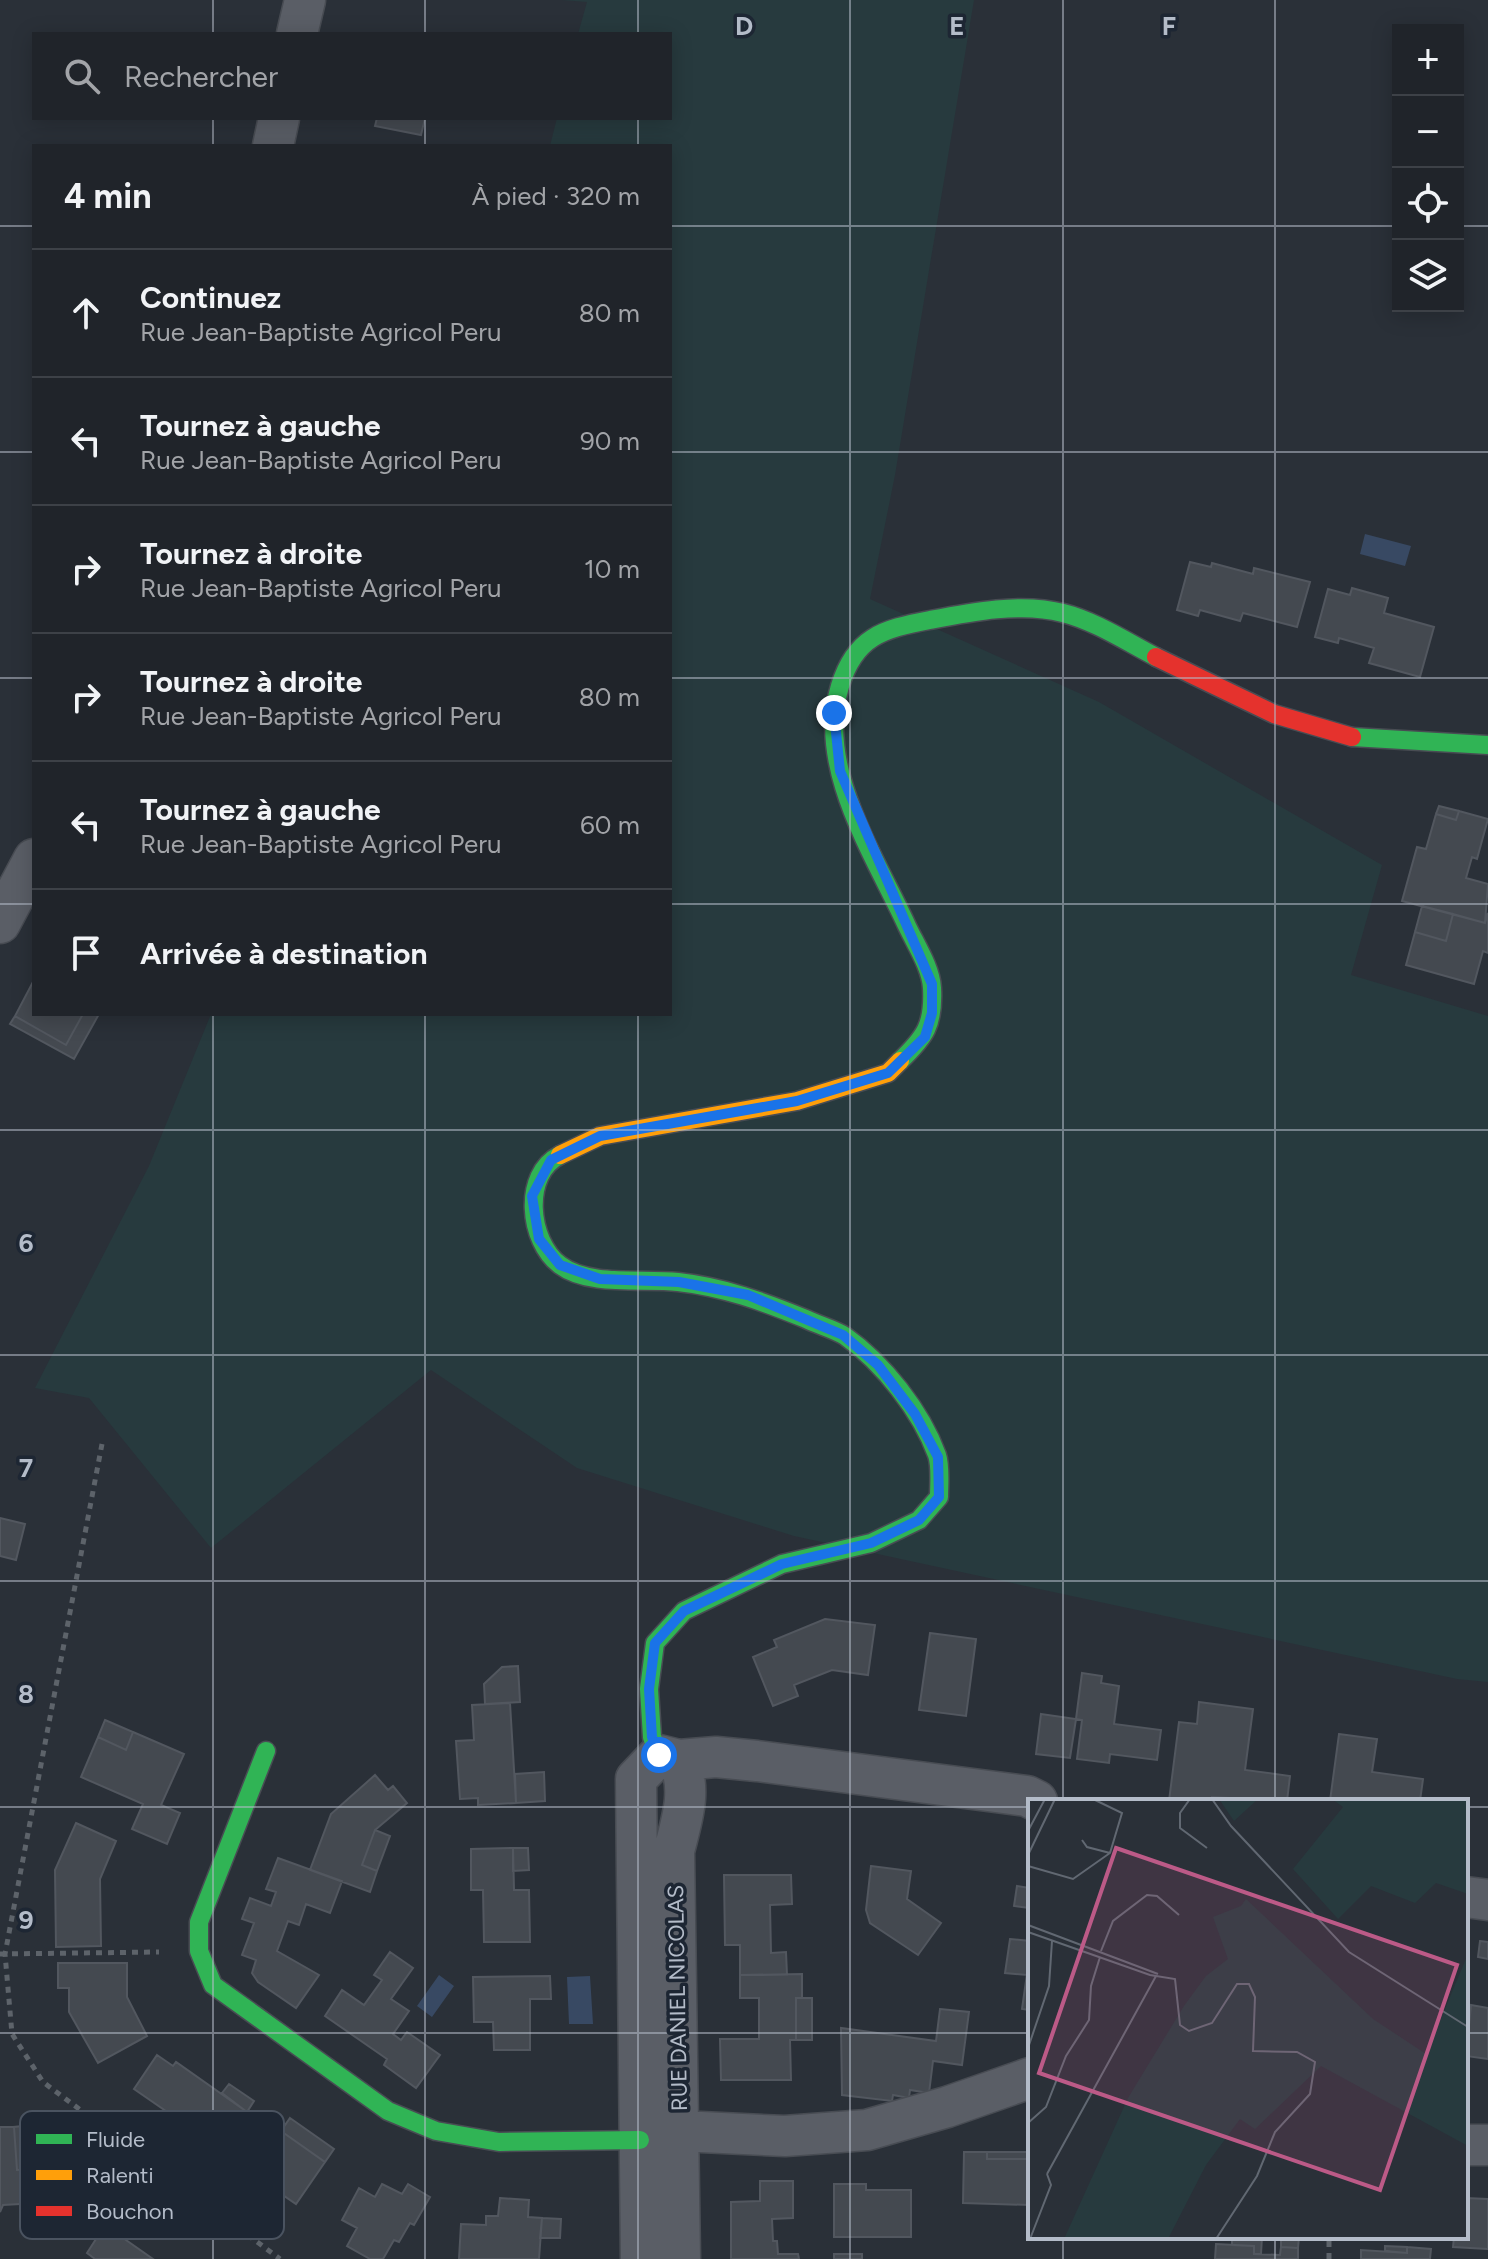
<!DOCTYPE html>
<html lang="fr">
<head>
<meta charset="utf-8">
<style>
  body { margin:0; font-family:Figtree,sans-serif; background:#2d3036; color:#f1f3f6 }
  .controls { position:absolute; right:24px; top:24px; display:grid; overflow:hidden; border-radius:0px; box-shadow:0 4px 20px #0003 }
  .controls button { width:72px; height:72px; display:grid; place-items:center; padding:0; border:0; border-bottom:2px solid #3d4147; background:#20242a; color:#f1f3f6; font:40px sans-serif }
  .stop { position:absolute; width:24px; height:24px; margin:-18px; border:6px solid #1a73e8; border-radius:50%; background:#fff }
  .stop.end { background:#1a73e8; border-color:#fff; box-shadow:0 2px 8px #0008 }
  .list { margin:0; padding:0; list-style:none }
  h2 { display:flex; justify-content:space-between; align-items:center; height:104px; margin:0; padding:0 32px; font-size:34px }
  h2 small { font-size:26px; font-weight:400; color:#a2a4a8 }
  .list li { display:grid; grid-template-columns:52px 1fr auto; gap:24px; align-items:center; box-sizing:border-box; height:128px; padding:0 32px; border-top:2px solid #3d4147 }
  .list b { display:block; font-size:30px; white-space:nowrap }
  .list p { margin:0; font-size:26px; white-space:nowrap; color:#a2a4a8 }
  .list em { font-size:26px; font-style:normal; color:#a2a4a8 }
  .icon { flex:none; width:44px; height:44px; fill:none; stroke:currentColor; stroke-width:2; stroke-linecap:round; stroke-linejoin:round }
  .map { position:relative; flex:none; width:1488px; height:2259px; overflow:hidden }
  .search { position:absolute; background:#20242a; box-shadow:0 4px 20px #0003; left:32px; top:32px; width:640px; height:88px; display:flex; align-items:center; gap:20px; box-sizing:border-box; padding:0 28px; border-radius:0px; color:#a2a4a8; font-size:30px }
  .panel { position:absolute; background:#20242a; box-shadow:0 4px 20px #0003; left:32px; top:144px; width:640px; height:872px; border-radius:0px }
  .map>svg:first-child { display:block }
  .green { fill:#273a3e }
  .water { fill:#384963 }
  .building { fill:#444950; stroke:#52575f; stroke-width:2 }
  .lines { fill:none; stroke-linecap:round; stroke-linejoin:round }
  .street-casing { stroke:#484c53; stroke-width:43 }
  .fast-casing { stroke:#484c53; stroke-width:21 }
  .slow-casing { stroke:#484c53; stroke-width:21 }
  .jam-casing { stroke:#484c53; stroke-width:21 }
  .path { stroke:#5d636a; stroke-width:5; stroke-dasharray:6 6; stroke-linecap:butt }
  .street { stroke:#5a5e66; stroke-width:40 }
  .fast { stroke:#30b455; stroke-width:18 }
  .slow { stroke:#ff9f0a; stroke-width:18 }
  .jam { stroke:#e5322d; stroke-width:18 }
  .route { stroke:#1a73e8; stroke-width:10 }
  .grid { fill:none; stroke:#b4bcc9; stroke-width:2; stroke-opacity:0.55 }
  .labels { text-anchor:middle; stroke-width:7; stroke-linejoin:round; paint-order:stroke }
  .street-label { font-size:22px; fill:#b4bcc9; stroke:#1d2633 }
  .inset-road { fill:none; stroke:#616872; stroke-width:2 }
  .view { fill:#bc5a87; fill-opacity:0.15; stroke:#bc5a87; stroke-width:4 }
  .inset-edge { fill:none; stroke:#b4bcc9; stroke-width:4 }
  .key { fill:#1d2633; stroke:#4a5360; stroke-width:2 }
  .key-label { font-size:22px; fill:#b4bcc9 }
  .grid-label { font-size:26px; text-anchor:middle; font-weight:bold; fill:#b4bcc9; stroke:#1d2633; stroke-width:7; stroke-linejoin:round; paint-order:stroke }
</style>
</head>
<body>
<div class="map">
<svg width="1488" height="2259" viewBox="0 0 1488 2259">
  <rect width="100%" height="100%" fill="#2a3038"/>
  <path class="green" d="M562,0H974L895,475L870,599L1099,702L1382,865L1351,975L1488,1016V1682L1457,1679L794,1536L577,1468L431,1370L211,1548L89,1398L35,1388L149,1166L211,1014H670V146H550L557,118H670V34H578L587,2Z"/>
  <path class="water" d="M1365,534L1411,546L1405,566L1360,554Z
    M439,1975L454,1986L432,2017L417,2006Z
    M590,1976L593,2024H569L567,1977Z"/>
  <path class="building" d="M377,118H425L421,135L375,126Z
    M1190,562L1211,567L1212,563L1253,574L1254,568L1310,582L1297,627L1243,613L1240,621L1200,610L1198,616L1177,610Z
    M1352,588L1388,598L1384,613L1434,627L1420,677L1369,663L1374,648L1339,638L1338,643L1315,637L1328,589L1350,595Z
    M1439,806L1459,811L1456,820L1436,814Z
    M1459,811L1488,819L1477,859L1472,857L1466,878L1488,884L1485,923L1402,901L1417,847L1426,849L1436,814L1456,820Z
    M1422,906L1453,914L1446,941L1415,932Z
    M1488,913V953L1483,951L1474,984L1406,965L1415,932L1446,941L1453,914L1485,923Z
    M34,980V1014H83L66,1045L15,1016Z
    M83,1014H99L74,1059L10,1024L15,1016L66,1045Z
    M0,1518L25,1524L16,1560L0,1556Z
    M825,1619L875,1625L868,1675L832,1670L794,1685L798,1696L773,1706L753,1657L777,1647L774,1640Z
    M930,1633L976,1639L966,1716L919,1710Z
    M518,1666L520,1702L485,1704L484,1684L502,1667Z
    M1082,1673L1102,1676L1101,1683L1119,1686L1114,1724L1161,1730L1157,1760L1110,1754L1109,1763L1077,1759L1082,1720L1076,1719Z
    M1199,1702L1253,1709L1245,1770L1290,1776L1287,1801L1212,1797V1801H1169L1179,1722L1197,1724Z
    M510,1703L516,1803L478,1805V1798L460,1799L456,1741L474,1740L472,1705Z
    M1041,1714L1076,1719L1070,1758L1036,1754Z
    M105,1720L133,1732L126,1750L98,1737Z
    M133,1732L184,1754L161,1805L180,1813L167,1844L132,1829L143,1804L81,1777L98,1737L126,1750Z
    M1339,1734L1377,1739L1372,1772L1423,1779L1420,1801H1330Z
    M544,1772L545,1801L516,1803L515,1774Z
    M375,1775L388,1790L393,1786L407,1803L375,1830L362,1865L377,1871L370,1892L310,1870L331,1814Z
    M76,1823L116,1841L100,1879L101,1946L56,1947L55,1870Z
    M375,1830L390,1836L377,1871L362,1865Z
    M513,1848H528L529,1870L513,1871Z
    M513,1848L514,1890H529L530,1942H484L483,1890H471V1849Z
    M278,1858L342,1881L330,1913L306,1904L299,1925L288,1921L277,1951L319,1975L296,2008L258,1982L252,1973L256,1960L242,1955L254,1923L242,1919L250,1898L271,1906L276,1892L266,1889Z
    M871,1866L911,1871L907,1899L941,1923L918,1955L870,1923L866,1910Z
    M724,1875H791L792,1904L770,1905L771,1953L786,1952L787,1975H740V1945H725Z
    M1017,1886L1030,1888V1908L1014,1906Z
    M1010,1939L1030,1941L1027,1975L1005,1973Z
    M1480,1941L1488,1942V1959L1478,1957Z
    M390,1952L413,1968L391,1999L409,2011L393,2034L401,2040L407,2032L440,2055L416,2088L384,2065L387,2059L325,2016L342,1990L364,2005L382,1980L374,1975Z
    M1030,1953V2010L1022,2009Z
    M58,1963H127V1997L147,2036L98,2063L69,2012V1988H58Z
    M802,1974V1998H796V2040H790L791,2080H721L720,2039H759V1998H740V1975Z
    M550,1976L551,1999H530V2050H494L493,2022H474L473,1977Z
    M796,1998H812V2040H796Z
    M1471,2005L1488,2008V2059L1466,2056Z
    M940,2009L969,2012L962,2065L933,2061L929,2093L910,2090L909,2098L893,2095L892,2101L842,2095L841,2028L936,2041Z
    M157,2055L173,2066L176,2062L247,2112L221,2149L134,2089Z
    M229,2084L254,2101L247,2112L222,2093Z
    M267,2112L285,2125L281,2131L325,2162L296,2204L233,2161Z
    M290,2118L334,2149L325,2162L281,2131Z
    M31,2125L35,2169L17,2170L14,2127Z
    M0,2127H14L17,2170L35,2169L37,2203L3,2205L0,2212Z
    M964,2152H987V2159H1030V2205L963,2203Z
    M987,2152H1030V2159H987Z
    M760,2181H793V2218L772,2219L773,2241H777L778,2254H798L799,2259H731V2202L760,2201Z
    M382,2184L402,2194L408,2184L430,2197L414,2225L410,2223L399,2242L394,2240L383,2259H370L347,2246L357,2228L342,2220L359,2188L375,2197Z
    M834,2184H866V2190H911V2237H834Z
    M100,2198L137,2224L126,2240L153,2259H95L87,2253L96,2239L79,2228Z
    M500,2198L529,2200L528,2217L542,2218L539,2259H459L461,2224L486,2225V2216H498Z
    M1466,2198L1488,2199V2249L1453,2247L1454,2237H1466Z
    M542,2218L561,2219L560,2238H540Z
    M1232,2237H1262L1261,2254H1254V2246L1232,2245Z
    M1281,2237H1299L1298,2248L1281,2247Z
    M1216,2244L1254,2246V2254L1280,2255L1281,2247L1298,2248V2259H1215Z
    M1385,2246L1407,2247V2253L1385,2251Z
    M1407,2247L1431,2249L1430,2259H1361V2250L1407,2253Z
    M834,2254H862V2259H834Z"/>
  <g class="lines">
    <defs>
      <path id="street" d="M297,34L305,0
        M273,146L279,118
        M0,923L34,859
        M679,1760L716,1757L757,1761L1027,1796L1037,1801
        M1466,1897L1488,1900
        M680,2131L785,2136L867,2130L947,2107L1030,2078
        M1466,2145H1488
        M641,2259L636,1779L659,1755L679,1760C692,1791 682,1819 674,1851L680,2259"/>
      <path id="fast" d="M1352,737L1488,745
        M900,1061C925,1037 934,1025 932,988C931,968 916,945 907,926C875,856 815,767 840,686C855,637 882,629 930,620C971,612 1022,602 1063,613C1095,621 1127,642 1156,657
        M560,1155C522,1174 528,1241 560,1265C589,1287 643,1278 678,1282C724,1287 764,1302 806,1319C818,1325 834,1329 845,1336C883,1363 921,1411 937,1455C941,1467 939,1484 939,1497L919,1520L871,1543L782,1564L684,1611L655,1643L649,1689L652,1737L659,1755
        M266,1751L199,1922V1951L213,1985L388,2111L436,2131L499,2142L640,2140"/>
      <path id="slow" d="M560,1155L600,1136L797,1101L888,1073L900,1061"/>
      <path id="jam" d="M1156,657L1274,714L1352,737"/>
    </defs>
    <use href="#street" class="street-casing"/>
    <use href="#fast" class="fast-casing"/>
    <use href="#slow" class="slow-casing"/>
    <use href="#jam" class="jam-casing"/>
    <path class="path" d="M102,1444L5,1954L12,2034L43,2082L280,2259
      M0,1954L159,1952
      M1329,2259V2237"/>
    <use href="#street" class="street"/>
    <use href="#fast" class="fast"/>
    <use href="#slow" class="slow"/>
    <use href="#jam" class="jam"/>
  </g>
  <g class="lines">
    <path class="route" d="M659,1755L652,1737L649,1689L655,1643L684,1611L782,1564L871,1543L919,1520L939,1497L938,1457L915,1414L878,1365L843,1335L748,1295L679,1282L600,1279L560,1265L539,1239L532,1196L551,1160L600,1136L797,1101L888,1073L925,1037L932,1013V984L840,771L834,713"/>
  </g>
  <path class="grid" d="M213,0V34M425,0V34M638,0V34M850,0V2259M1063,0V1801M1275,0V1801M213,118V146M425,118V146M638,118V146M0,226H34M670,226H1398M1458,226H1488M0,452H34M670,452H1488M0,678H34M670,678H1488M0,904H34M670,904H1488M213,1014V2259M425,1014V2259M638,1014V2259M0,1130H1488M0,1355H1488M0,1581H1488M0,1807H1030M1466,1807H1488M0,2033H1030M1466,2033H1488M1063,2237V2259M1275,2237V2259"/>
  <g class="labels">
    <g class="street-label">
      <text transform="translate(677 1998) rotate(-91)" y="8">RUE DANIEL NICOLAS</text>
    </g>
  </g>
  <g transform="translate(1028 1799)">
    <rect width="440" height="440" fill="#2a3038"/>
    <path d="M191,0H230L206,22ZM304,0H440V95L408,84L387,104L343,87L310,120L265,70L315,8ZM218,100L345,220L398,255L440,155V347L293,267L227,330L212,320L178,366L140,440H36L100,299L156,207L178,177L200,160L185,118L213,107Z" fill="#273a3e"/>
    <path class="inset-road" d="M162,0L152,14V29L179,49M184,0L203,27L321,153L440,228M0,32L17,0M54,41L59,48L82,54M0,56L27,0M0,67L45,80L82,54L94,14L65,0M0,126L130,175M0,133L122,176L147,180L152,226L161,232L184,224L209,185H221L227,198L225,252L269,253L287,263L282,295L247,333L229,377L188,440M73,152L85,122L119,96L129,97L151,116M0,249L21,187L24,142M0,324L18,308L38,257L61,221L63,187L72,158M19,375L128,177M2,440L23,386L19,375"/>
    <path class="view" d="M88,49L429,166L352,391L11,274Z"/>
    <rect width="440" height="440" class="inset-edge"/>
  </g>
  <rect x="20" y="2111" width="264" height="128" rx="12" class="key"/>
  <rect x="36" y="2134" width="36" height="10" fill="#30b455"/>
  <rect x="36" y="2170" width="36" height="10" fill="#ff9f0a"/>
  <rect x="36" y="2206" width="36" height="10" fill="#e5322d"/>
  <g class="key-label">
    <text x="86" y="2147">Fluide</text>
    <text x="86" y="2183">Ralenti</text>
    <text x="86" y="2219">Bouchon</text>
  </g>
  <g class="grid-label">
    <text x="744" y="35">D</text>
    <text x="957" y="35">E</text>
    <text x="1169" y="35">F</text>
    <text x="26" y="1252">6</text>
    <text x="26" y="1477">7</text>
    <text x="26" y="1703">8</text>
    <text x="26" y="1929">9</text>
  </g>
</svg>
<div class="controls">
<button>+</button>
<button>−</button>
<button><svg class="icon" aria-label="locate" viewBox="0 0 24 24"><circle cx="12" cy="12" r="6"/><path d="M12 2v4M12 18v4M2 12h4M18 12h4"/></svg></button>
<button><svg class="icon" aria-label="layers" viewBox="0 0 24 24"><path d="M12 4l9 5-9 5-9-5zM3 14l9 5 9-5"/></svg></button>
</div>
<div class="stop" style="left:659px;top:1755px"></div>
<div class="stop end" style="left:834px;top:713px"></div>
<div class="search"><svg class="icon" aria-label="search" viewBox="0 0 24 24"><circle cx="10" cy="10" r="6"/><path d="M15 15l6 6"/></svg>Rechercher</div>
<section class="panel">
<h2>4 min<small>À pied · 320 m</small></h2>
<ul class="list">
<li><svg class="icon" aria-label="ahead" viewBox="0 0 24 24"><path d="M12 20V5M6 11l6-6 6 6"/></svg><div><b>Continuez</b><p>Rue Jean-Baptiste Agricol Peru</p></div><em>80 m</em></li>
<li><svg class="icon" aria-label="left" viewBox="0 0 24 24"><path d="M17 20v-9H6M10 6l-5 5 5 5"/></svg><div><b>Tournez à gauche</b><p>Rue Jean-Baptiste Agricol Peru</p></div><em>90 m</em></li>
<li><svg class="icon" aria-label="right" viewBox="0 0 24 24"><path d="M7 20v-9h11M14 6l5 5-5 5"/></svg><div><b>Tournez à droite</b><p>Rue Jean-Baptiste Agricol Peru</p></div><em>10 m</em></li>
<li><svg class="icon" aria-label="right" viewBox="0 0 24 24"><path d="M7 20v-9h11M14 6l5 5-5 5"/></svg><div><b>Tournez à droite</b><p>Rue Jean-Baptiste Agricol Peru</p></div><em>80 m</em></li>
<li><svg class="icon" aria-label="left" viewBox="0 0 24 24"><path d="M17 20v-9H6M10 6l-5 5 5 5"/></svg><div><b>Tournez à gauche</b><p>Rue Jean-Baptiste Agricol Peru</p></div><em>60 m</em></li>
<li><svg class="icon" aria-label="arrive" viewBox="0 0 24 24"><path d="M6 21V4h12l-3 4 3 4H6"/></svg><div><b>Arrivée à destination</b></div></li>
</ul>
</section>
</div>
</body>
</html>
